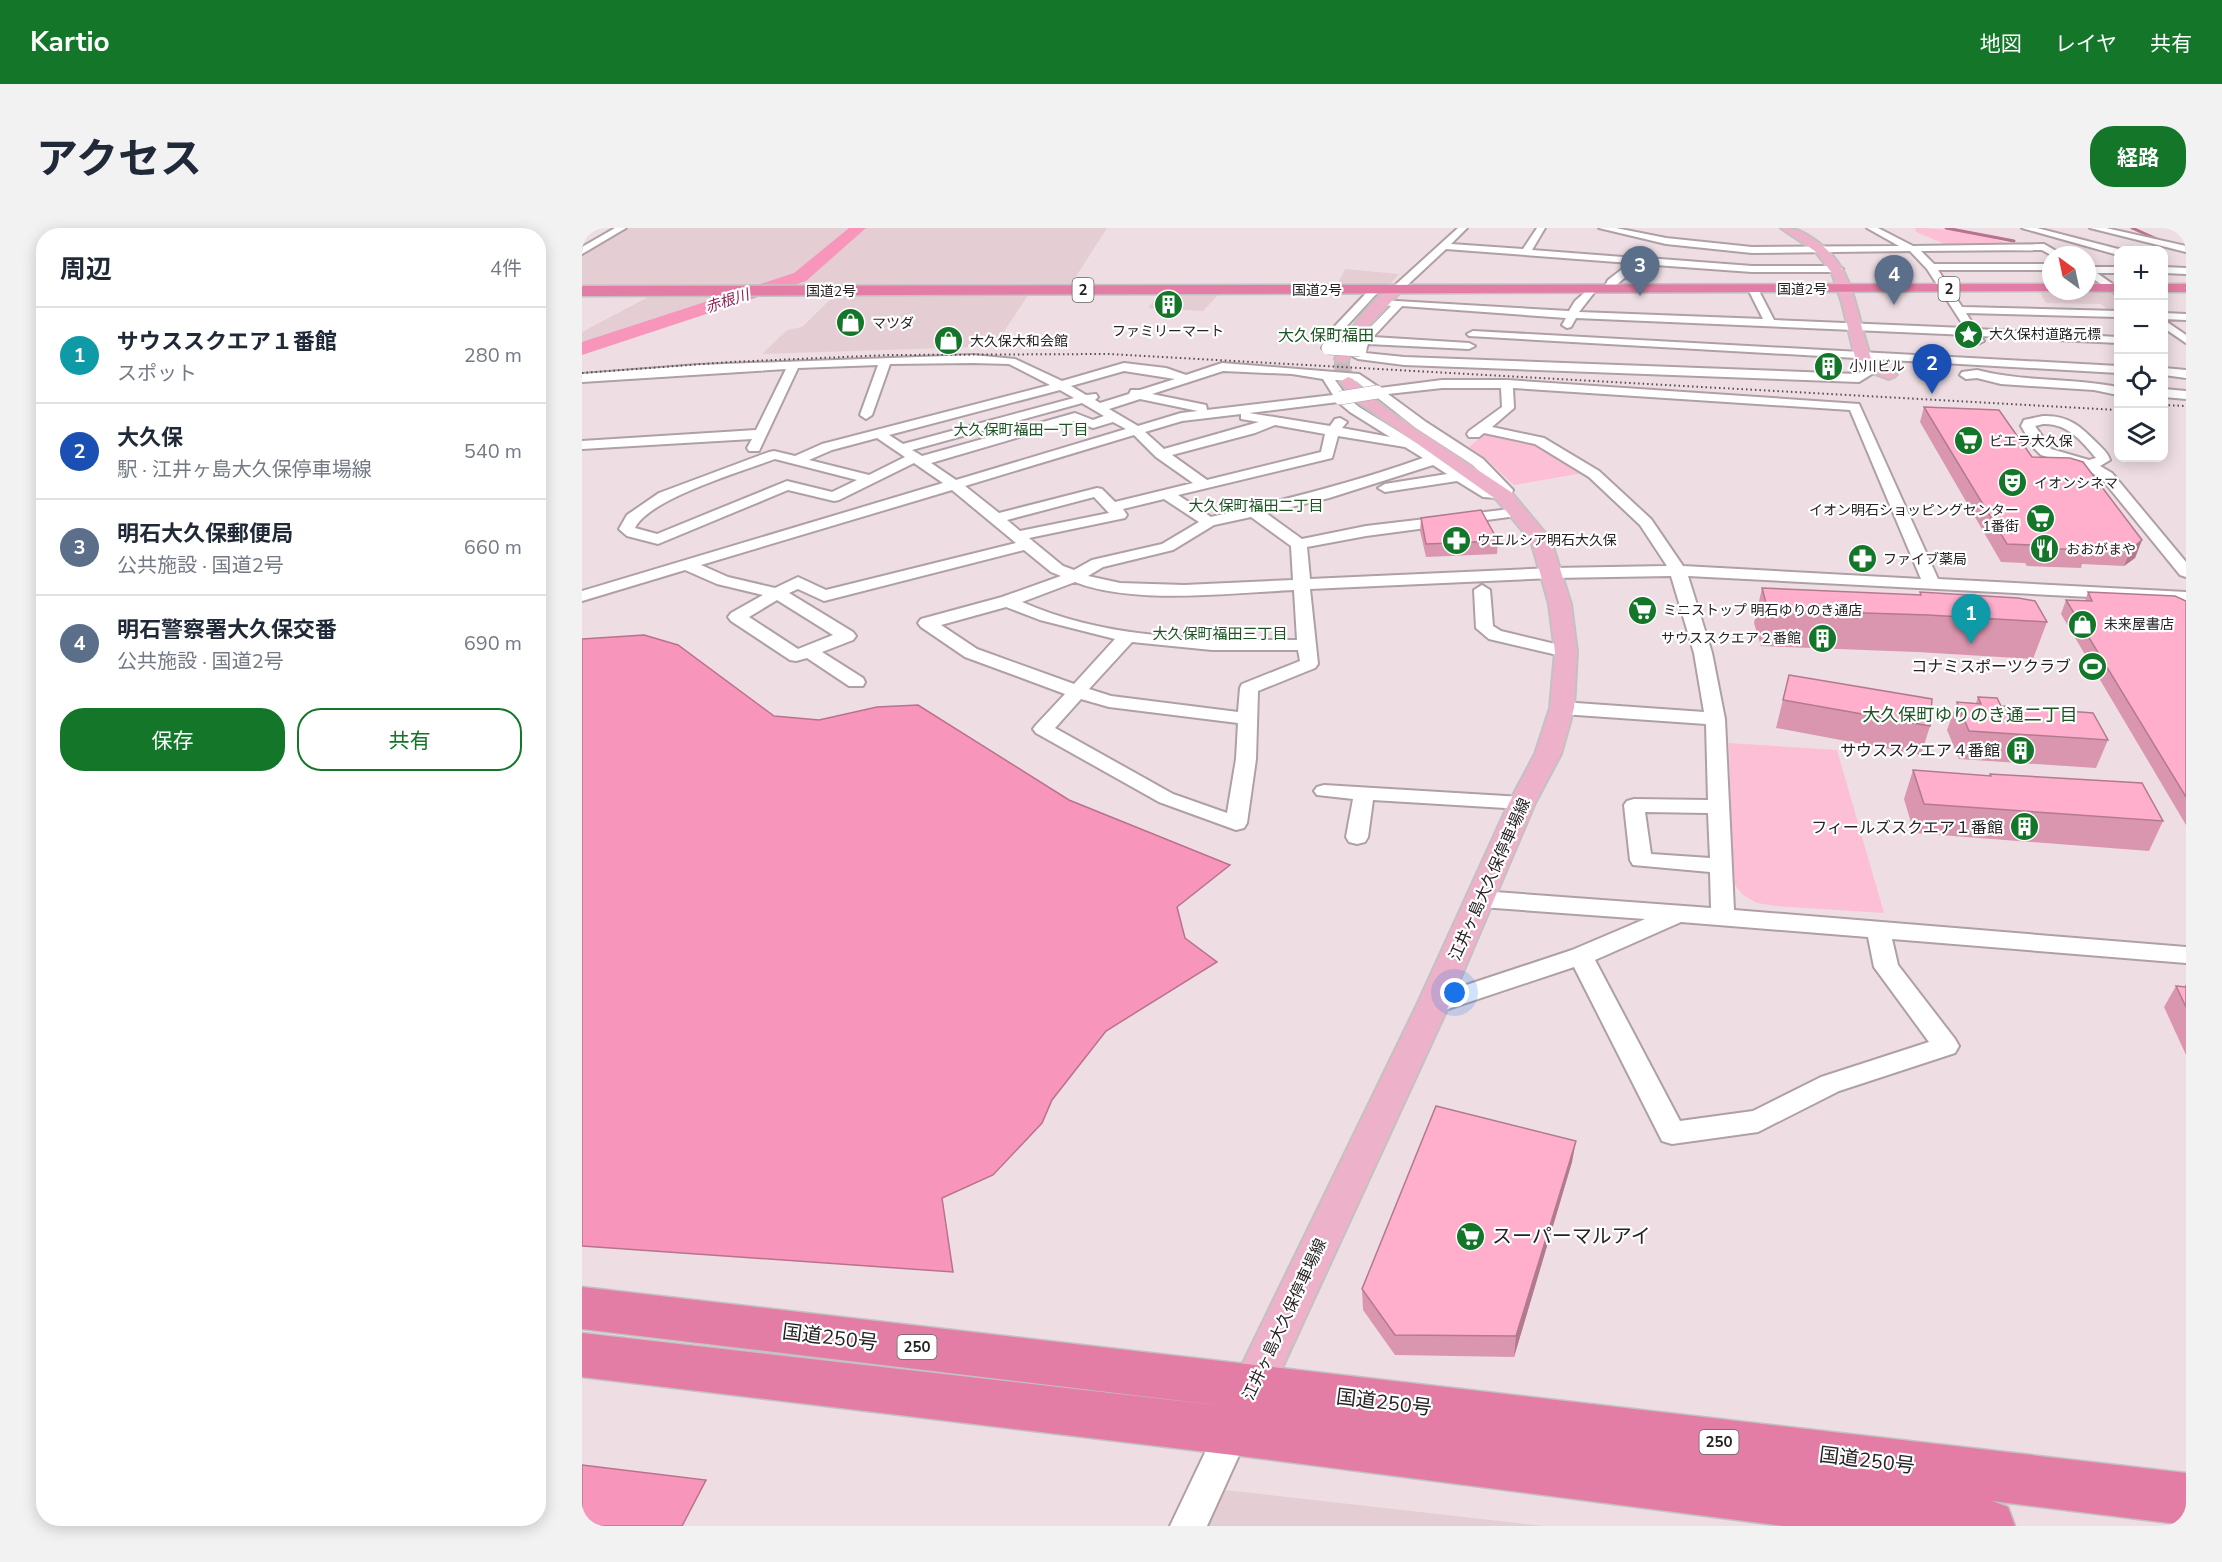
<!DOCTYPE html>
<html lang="ja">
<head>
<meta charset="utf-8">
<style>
  body { margin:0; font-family:"Nunito Sans","Noto Sans JP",sans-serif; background:#f2f2f3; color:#1f2937 }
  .controls { position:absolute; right:18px; top:18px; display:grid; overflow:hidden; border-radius:12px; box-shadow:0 3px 15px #0003 }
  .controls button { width:54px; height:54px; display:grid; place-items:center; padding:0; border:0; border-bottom:2px solid #e0e1e3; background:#fff; color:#1f2937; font:30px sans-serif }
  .compass { position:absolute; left:1460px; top:18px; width:54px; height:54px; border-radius:50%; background:#fff; box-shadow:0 3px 15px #0003; rotate:327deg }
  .you { position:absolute; left:873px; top:765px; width:21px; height:21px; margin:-15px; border:4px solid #fff; border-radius:50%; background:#1a73e8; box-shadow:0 0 0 9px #1a73e833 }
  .badge { display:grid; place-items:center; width:39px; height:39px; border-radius:50%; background:#137628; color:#fff; font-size:20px; font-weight:700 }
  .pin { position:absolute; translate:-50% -50px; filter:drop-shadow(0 2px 3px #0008) }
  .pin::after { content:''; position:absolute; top:32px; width:21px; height:18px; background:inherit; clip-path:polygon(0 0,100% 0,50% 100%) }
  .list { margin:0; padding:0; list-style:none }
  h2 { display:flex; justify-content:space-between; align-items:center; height:78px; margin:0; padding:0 24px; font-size:26px }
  h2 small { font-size:20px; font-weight:400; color:#747a83 }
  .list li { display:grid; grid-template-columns:39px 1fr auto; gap:18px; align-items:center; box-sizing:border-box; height:96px; padding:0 24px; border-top:2px solid #e0e1e3 }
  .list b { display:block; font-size:22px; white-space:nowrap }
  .list p { margin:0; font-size:20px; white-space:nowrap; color:#747a83 }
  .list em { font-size:20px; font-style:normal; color:#747a83 }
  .actions { display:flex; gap:12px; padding:18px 24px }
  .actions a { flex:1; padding:14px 0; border:2px solid #137628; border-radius:24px; text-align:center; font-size:21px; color:#137628 }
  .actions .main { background:#137628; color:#fff }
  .icon { flex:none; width:33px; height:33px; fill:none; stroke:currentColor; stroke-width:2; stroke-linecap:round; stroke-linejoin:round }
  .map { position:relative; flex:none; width:1604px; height:1298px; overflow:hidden; border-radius:24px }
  header { display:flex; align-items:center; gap:36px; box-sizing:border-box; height:84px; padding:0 30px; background:#137628; color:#fff }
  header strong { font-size:28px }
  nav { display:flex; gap:33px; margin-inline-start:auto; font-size:21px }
  .intro { display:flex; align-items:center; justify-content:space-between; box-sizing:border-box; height:144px; padding:0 36px }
  h1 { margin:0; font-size:42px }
  .button { padding:15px 27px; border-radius:24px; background:#137628; color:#fff; font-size:21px; font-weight:700 }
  main { display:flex; gap:36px; padding:0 36px }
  aside { flex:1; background:#fff; border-radius:24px; box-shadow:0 3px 15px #0003 }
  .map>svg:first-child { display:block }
  .built { fill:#e4ced4 }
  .green { fill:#fcbfd5 }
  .water { fill:#f895bb; stroke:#b9728d; stroke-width:1.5 }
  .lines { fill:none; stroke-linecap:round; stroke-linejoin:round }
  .stream { stroke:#b9728d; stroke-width:3 }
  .river { fill:#f895bb; fill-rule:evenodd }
  .major-tunnel { stroke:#c6b8bd; stroke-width:16; stroke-dasharray:16 8; stroke-linecap:butt }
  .minor-casing { stroke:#afa0a5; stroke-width:4 }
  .major-casing { stroke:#c3c1c1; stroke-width:4 }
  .highway-casing { stroke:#c3c1c1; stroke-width:3 }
  .minor { fill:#fff; fill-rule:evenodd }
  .major { fill:#eeb1ca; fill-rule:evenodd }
  .highway { fill:#e37da6; fill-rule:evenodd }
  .rail { stroke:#554e50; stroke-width:2; stroke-dasharray:1.5 3; stroke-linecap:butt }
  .minor-bridge-casing { stroke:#afa0a5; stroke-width:14; stroke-linecap:butt }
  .minor-bridge { stroke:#fff; stroke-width:13 }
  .wall { fill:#db96af }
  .shaded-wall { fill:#b27a8f }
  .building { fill:#ffaecc; stroke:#b27a8f; stroke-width:1.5 }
  .labels { text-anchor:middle; stroke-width:4.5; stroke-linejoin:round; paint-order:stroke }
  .far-street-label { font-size:14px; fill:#272223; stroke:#fff }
  .far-poi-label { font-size:14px; fill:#272223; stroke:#fff; text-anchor:start }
  .shield { fill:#fff; stroke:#686465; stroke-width:1.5 }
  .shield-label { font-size:15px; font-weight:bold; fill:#272223 }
  .far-water-label { font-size:15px; font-style:italic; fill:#922158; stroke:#fff }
  .far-neighbourhood-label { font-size:15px; fill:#1c5523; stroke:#fff }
  .far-quarter-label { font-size:16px; fill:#1c5523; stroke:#fff }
  .poi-label { font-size:16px; fill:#272223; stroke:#fff; text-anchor:end }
  .street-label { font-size:16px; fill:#272223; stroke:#fff }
  .neighbourhood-label { font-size:18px; fill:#1c5523; stroke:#fff }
  .near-poi-label { font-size:20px; fill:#272223; stroke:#fff; text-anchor:start }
  .near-street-label { font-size:20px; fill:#272223; stroke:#fff }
</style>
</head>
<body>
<header>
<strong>Kartio</strong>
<nav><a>地図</a><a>レイヤ</a><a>共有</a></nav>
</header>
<div class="intro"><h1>アクセス</h1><a class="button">経路</a></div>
<main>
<aside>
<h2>周辺<small>4件</small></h2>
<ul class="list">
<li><span class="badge" style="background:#0f9aa8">1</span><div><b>サウススクエア１番館</b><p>スポット</p></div><em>280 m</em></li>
<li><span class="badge" style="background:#1a4fb4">2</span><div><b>大久保</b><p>駅 · 江井ヶ島大久保停車場線</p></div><em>540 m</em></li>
<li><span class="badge" style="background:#5c6f8a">3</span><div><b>明石大久保郵便局</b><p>公共施設 · 国道2号</p></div><em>660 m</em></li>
<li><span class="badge" style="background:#5c6f8a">4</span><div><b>明石警察署大久保交番</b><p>公共施設 · 国道2号</p></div><em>690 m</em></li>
</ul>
<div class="actions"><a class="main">保存</a><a>共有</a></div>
</aside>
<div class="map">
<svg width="1604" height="1298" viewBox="0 0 1604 1298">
  <rect width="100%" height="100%" fill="#eedee3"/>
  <path class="built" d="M47,0H273L223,42L209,50L181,59H0V27Z
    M281,0H525L488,58L192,60L220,50Z
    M763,41L817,46L809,55L798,57H755Z
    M1533,63L1536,66V85H1530L1519,76L1464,75L1458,64Z
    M72,66H149L141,72L0,118V104Z
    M254,66H447L419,108L394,119L180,126L205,102L220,99Z
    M637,66L621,83L566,80L576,67Z
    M643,1262L961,1298H625Z"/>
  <path class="green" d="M1333,0C1359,0 1405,5 1428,17L1370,19L1334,4Z
    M910,205L952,213L1001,245L932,257L902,229L887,219L902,206Z
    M1147,515L1255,522L1302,685L1194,678L1175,675L1161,667L1151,655Z"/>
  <path class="water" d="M62,407L96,417L192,488L237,492L295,479L336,477L487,572L648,637L595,679L603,710L635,734L524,803L470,872L460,895L411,947L360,970L371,1044L0,1018V411Z
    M0,1237L124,1252L100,1298H0Z"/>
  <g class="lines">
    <path class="stream" d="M1364,0L1432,13
      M1550,0L1577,12"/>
    <path class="river" d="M267,0H284L224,53L0,127V114L212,45Z"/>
    <path class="major-tunnel" d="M760,131V140L766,154"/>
    <defs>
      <path id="minor" d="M33,0H44L0,26V19Z
        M876,0H885L869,16L941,21L955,0H963L950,22L1054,30L1061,26L1064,27L1065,30L1170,38H1256L1261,41L1256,44H1170L1059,36L1027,63L1022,60L1026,52L1048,35L864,21L819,63H811V59Z
        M1017,0H1034L1084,10L1170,19L1317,18L1285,0H1296L1331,18L1462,16L1481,27H1469L1460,22L1339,23L1352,36H1469V42H1356L1380,79L1536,83V89L1384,85L1394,101L1536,109V115L1398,108L1402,113L1396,116L1392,115L1387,107L994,90L989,99L985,100L980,97L984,90L820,78L791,109L887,115L893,118L887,121L786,116L783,125L822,129L1275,146L1292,137L1298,141L1277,154L822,137L776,131L770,128L778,110L809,78L797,76V72L987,83L993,73L1010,58L1015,61L997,84L1181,91L1166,61L1171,58L1176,61L1192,92L1383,100L1345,41L1328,23L1170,25L1084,16Z
        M1440,0H1455L1540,22H1536V27Z
        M1508,0H1524L1604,18V24Z
        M1505,39H1536V45H1515L1536,60V67L1505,47Z
        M1582,39L1604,40V46L1582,45Z
        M793,59L798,62L762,101L750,122H742L740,120L753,98L789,60Z
        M1582,85L1604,86V92L1582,91Z
        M1582,92L1604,107V115L1582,100Z
        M891,103L1536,138V145L887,108L885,106Z
        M391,127L433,131L480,153L542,135L584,140L604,147L640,135L777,146L798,160L860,152H925L1277,176L1356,351L1604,364V374L1106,348L1130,425L1143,491L1152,682L1604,719V735L1310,711L1316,737L1373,811L1377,818L1373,825L1257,863L1176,904L1090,916L1080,913L992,739L851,786L842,783L838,777L842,771L990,722L1063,691L899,679L891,676L888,671L891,666L899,663L1129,680L1128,644L1051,637L1048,632L1042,577L1045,573L1052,571L1126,572L1124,496L980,486L973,484L971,480L973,476L980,474L1122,484L1112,425L1089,348L971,350L728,361L736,436L733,440L676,463L674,531L665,595L662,600L654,602L577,574L454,505L451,501L454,497L483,466L383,429L339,399L336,395L339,391L420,369L479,348L469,344L442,322L242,373L216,361L207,365L271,404L274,408L271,412L240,424L281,450L283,454L281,458H267L225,430L214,433L208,432L149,393L146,389L149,385L181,367L135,356L103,342L0,373V363L361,255L332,235L257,272L252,273L206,262L76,316L45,308L37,301L45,287L77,265L187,224L192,223L213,228L240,216L468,157L427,136L391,135L308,136L290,187L284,191L278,187L296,137L216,140L177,223H167L165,220L170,211L0,221V213L174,202L204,141L0,154V146L116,137ZM542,143L593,151L558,162H549L547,166L518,175L513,172L516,169L514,166L504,167L489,158ZM641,143L710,146L741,151L751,167L625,182L624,177L570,166ZM753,152L774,153L834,200L891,237L916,263L910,262L777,179L766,170ZM860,160H919L920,179L887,203L885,206L887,209H897L902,205L953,216L1007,249L1058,297L1085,338L971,340L728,351L725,319L784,308L942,287L944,284L937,280L784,298L720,311L684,285L747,270L851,237L865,246L803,256L796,260L803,264L875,253L901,269L927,271L931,262L901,231L844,194L806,166ZM931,160L1268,182L1339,351L1101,338L1069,291L1017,243L962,210L910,199L932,180ZM478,162L492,170L321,216L307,207ZM558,171L616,183L599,185L556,198L527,181ZM756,174L768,184L808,209L760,200L765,194L758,190L753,191L748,198L667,185ZM500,175L522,188L511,192L493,185L340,228L330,222ZM659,186V191L677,194L582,221L563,204L600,193ZM492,193L511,200L531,194L544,201L374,252L349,235ZM693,197L743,206L739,224L625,252L590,227L673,205ZM552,207L574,229L611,255L533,274L520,261L515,260L417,285L383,258ZM756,208L823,219L841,230C772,255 700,272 629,289L596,267L750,230ZM295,210L323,229L287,247L227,232L250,222ZM193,231L275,252L250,264L205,253L75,306L53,300C66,271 161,243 193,231ZM370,262L434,315L244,362L216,349L193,360L146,349L119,337ZM512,269L527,285L438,303L425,292ZM582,271L617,294L580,316L510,332L492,342L481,338L447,310L543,290L545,287L541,281ZM669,289L709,318L711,352L602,357L538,355L506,348L521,339L591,322L632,297ZM493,354C551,377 649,365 712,362L715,412C623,412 525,412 440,374ZM195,372L251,407L216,421L167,389ZM424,379L458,392L533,411L492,456L395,421L359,397ZM550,414L630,422H716L718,433L660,456L658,460L656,484L529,468L507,461ZM499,471L527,479L656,495L654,531L645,585L591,566L473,500ZM1063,584L1126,585L1128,630L1069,626ZM1099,694L1286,709L1292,739L1347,814L1239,849L1171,883L1098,893L1013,732Z
        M1582,140L1604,142V150L1582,147Z
        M1395,142C1441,154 1490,150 1536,159V167L1512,162L1419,156L1395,150L1384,151L1378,147L1380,144Z
        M1582,161L1604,163V171L1582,169Z
        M1461,188C1487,187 1499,199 1516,216C1521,221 1526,225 1528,232L1518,238L1530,245L1604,334V349L1598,347L1520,251L1502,240L1459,227L1452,220L1439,198L1442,192ZM1461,196C1485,195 1499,212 1514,230L1507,232L1469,221L1453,198Z
        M900,357L908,362L911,398L919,403L990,420L993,424L990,428L984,429L907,411L894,400L892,362Z
        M742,557L940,569L947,571L950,575L947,579L940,581L791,572L786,609L783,614L775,616L767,614L764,609L771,571L735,567L732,563L735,559Z
        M651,1186L663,1191L668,1203L625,1298H588L639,1191Z"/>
      <path id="major" d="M1199,0C1215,0 1224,5 1237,15C1276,44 1274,94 1291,135L1312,143L1315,146L1312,149L1307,151L1280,141L1273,129L1260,75L1250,45L1233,23Z
        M815,57L821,61L781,104L765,134H755L753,131C760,111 794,63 815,57Z
        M766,149L771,151L787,167L813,187L929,264L969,312L989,376L995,424L992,480L979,526L953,575L867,777L678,1188L663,1194L648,1188L642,1174L835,777L927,575L953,526L968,480L973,424L967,376L949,313L915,272L775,173L758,154Z"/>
      <path id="highway" d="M1469,56V63H1474L0,68V58Z
        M1505,56H1536V64L1500,63H1505Z
        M1582,56H1604V64H1582Z
        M0,1059L1604,1245V1297L1410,1273L1426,1279L1433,1298H1201L651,1227L0,1149V1105L651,1179L0,1101Z"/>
    </defs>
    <use href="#minor" class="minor-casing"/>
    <use href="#major" class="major-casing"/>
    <use href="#highway" class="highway-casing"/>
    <use href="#minor" class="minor"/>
    <use href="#major" class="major"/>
    <use href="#highway" class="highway"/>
    <path class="rail" d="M0,145L148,134L307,127L526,126L1536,182
      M1582,177L1604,178"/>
    <defs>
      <path id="minor-bridge" d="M746,120L778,122
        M758,170L795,164"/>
    </defs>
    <use href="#minor-bridge" class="minor-bridge-casing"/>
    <use href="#minor-bridge" class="minor-bridge"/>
  </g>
  <path class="wall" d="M1342,179L1560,312L1553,330L1542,338L1500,336L1499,340L1445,338L1443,335L1419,334L1338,194Z
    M839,290L916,313L915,326L844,329L838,303Z
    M1180,360L1338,367V364L1465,394L1451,431L1335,424L1179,418L1172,395Z
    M1506,364L1604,373V597L1479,386L1484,372L1503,373Z
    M1207,447L1348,498L1339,527L1194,500Z
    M1396,469L1419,478L1526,512L1514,540L1377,531L1365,502L1375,474L1394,475Z
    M1331,542L1408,548V546L1581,593L1567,623L1332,605L1322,571Z
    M1604,756V827L1582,779L1594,758L1602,759Z
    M990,934L932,1129L813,1127L781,1082L780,1061Z"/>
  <path class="shaded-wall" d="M1560,312L1553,330L1542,338L1549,321Z
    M994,913L990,934L932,1129L934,1108Z"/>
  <path class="building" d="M1342,179L1417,182L1450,229L1488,230L1501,234L1560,312L1549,321L1503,319L1506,322L1451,320L1449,317L1425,316Z
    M899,282L916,313L844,316L839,290Z
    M1180,360L1339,367L1338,364L1436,370L1453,373L1465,394L1346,387L1186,382Z
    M1506,364L1593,368L1604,373V569L1484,372L1510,373Z
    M1207,447L1350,471L1348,498L1201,472Z
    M1396,469L1415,470L1419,478L1511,485L1526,512L1387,503L1375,474L1399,476Z
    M1331,542L1409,548L1408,546L1560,555L1581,593L1342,576Z
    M1594,758L1604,759V779Z
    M854,878L994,913L934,1108L813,1107L780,1061Z"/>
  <defs>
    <symbol id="building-disc" viewBox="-11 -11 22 22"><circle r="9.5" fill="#137628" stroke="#fff"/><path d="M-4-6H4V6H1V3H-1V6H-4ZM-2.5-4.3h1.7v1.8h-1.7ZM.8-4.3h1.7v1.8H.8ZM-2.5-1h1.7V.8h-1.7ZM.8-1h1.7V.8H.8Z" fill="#fff"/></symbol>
    <symbol id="shop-disc" viewBox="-11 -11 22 22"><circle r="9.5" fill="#137628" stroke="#fff"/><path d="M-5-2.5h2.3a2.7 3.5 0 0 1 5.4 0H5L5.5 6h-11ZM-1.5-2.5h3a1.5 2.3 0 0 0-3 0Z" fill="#fff"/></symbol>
    <symbol id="sight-disc" viewBox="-11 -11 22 22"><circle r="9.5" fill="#137628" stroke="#fff"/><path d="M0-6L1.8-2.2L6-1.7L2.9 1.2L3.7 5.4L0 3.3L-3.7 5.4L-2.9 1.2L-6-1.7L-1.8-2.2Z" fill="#fff"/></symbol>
    <symbol id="supermarket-disc" viewBox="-11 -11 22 22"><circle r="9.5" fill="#137628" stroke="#fff"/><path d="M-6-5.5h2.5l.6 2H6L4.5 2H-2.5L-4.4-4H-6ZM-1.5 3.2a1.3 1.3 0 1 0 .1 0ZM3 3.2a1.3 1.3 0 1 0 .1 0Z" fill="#fff"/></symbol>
    <symbol id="theatre-disc" viewBox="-11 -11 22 22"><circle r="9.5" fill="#137628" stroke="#fff"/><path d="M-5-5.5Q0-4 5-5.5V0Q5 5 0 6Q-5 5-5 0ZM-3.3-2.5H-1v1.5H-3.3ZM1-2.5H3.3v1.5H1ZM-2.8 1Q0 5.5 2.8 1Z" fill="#fff"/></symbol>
    <symbol id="pharmacy-disc" viewBox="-11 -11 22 22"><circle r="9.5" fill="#137628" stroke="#fff"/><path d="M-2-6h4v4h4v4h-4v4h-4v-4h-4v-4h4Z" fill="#fff"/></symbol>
    <symbol id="restaurant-disc" viewBox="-11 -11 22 22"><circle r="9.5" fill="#137628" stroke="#fff"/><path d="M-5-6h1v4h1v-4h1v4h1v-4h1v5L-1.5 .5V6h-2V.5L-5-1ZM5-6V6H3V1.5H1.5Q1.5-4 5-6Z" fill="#fff"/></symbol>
    <symbol id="stadium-disc" viewBox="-11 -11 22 22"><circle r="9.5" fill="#137628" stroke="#fff"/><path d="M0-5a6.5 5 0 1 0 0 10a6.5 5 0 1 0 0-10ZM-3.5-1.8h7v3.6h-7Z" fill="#fff"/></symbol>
  </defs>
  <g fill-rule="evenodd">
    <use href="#building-disc" x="570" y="60" width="33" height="33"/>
    <use href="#shop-disc" x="252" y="78" width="33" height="33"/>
    <use href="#sight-disc" x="1370" y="90" width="33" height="33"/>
    <use href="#shop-disc" x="350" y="96" width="33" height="33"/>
    <use href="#building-disc" x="1230" y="122" width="33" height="33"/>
    <use href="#supermarket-disc" x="1370" y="196" width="33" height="33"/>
    <use href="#theatre-disc" x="1414" y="238" width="33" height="33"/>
    <use href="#supermarket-disc" x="1442" y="274" width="33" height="33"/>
    <use href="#pharmacy-disc" x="858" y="296" width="33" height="33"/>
    <use href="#restaurant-disc" x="1446" y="304" width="33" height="33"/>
    <use href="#pharmacy-disc" x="1264" y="314" width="33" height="33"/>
    <use href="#supermarket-disc" x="1044" y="366" width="33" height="33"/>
    <use href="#shop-disc" x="1484" y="380" width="33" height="33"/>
    <use href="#building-disc" x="1224" y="394" width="33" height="33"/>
    <use href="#stadium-disc" x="1494" y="422" width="33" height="33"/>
    <use href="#building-disc" x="1422" y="506" width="33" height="33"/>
    <use href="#building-disc" x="1426" y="582" width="33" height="33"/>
    <use href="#supermarket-disc" x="872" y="992" width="33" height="33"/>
  </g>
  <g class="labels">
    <g class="far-street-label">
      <text x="1220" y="66">国道2号</text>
      <text x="735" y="67">国道2号</text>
      <text x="249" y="68">国道2号</text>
    </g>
    <g class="far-poi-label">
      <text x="290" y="100">マツダ</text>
      <text x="586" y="108" text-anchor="middle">ファミリーマート</text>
      <text x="1407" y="111">大久保村道路元標</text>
      <text x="388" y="118">大久保大和会館</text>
      <text x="1267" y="143">小川ビル</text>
      <text x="1407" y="218">ビエラ大久保</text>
      <text x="1452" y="260">イオンシネマ</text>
      <text x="1437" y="287" text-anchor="end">イオン明石ショッピングセンター<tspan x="1437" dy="16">1番街</tspan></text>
      <text x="895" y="317">ウエルシア明石大久保</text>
      <text x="1484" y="326">おおがまや</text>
      <text x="1301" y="336">ファイブ薬局</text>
      <text x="1081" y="387">ミニストップ 明石ゆりのき通店</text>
      <text x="1522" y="401">未来屋書店</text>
      <text x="1219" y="415" text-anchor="end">サウススクエア２番館</text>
    </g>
    <g class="shield">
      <rect x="1356.5" y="49" width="21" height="24" rx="4.5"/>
      <rect x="490.5" y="50" width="21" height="24" rx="4.5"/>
      <rect x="315.5" y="1107" width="39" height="24" rx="4.5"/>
      <rect x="1117.5" y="1202" width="39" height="24" rx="4.5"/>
    </g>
    <g class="shield-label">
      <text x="1367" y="66">2</text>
      <text x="501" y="67">2</text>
      <text x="335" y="1124">250</text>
      <text x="1137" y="1219">250</text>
    </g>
    <g class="far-water-label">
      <text transform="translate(145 73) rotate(-18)" y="5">赤根川</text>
    </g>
    <g class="far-neighbourhood-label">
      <text x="439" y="207">大久保町福田一丁目</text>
      <text x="674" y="283">大久保町福田二丁目</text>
      <text x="638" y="411">大久保町福田三丁目</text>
    </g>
    <g class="far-quarter-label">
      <text x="744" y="113">大久保町福田</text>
    </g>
    <g class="poi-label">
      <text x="1489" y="444">コナミスポーツクラブ</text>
      <text x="1418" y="528">サウススクエア４番館</text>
      <text x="1421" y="605">フィールズスクエア１番館</text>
    </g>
    <g class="street-label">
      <text transform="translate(907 651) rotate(-66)" y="6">江井ヶ島大久保停車場線</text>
      <text transform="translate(702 1091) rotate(-65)" y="6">江井ヶ島大久保停車場線</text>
    </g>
    <g class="neighbourhood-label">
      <text x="1388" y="493">大久保町ゆりのき通二丁目</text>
    </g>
    <g class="near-poi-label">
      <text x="910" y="1015">スーパーマルアイ</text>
    </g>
    <g class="near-street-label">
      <text transform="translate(248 1109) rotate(7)" y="7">国道250号</text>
      <text transform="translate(802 1174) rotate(7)" y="7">国道250号</text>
      <text transform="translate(1285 1232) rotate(7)" y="7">国道250号</text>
    </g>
  </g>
</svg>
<div class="controls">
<button>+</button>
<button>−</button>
<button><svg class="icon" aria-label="locate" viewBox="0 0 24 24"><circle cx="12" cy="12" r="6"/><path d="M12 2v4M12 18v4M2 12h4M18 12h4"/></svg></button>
<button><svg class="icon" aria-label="layers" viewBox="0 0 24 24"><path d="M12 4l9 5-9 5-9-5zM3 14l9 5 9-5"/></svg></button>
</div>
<svg class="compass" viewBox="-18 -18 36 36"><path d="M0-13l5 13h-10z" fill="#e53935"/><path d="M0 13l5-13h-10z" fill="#747a83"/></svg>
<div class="you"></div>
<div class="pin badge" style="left:1389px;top:416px;background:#0f9aa8">1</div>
<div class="pin badge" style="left:1350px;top:166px;background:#1a4fb4">2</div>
<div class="pin badge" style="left:1058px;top:68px;background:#5c6f8a">3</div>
<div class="pin badge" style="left:1312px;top:77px;background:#5c6f8a">4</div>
</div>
</main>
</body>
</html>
